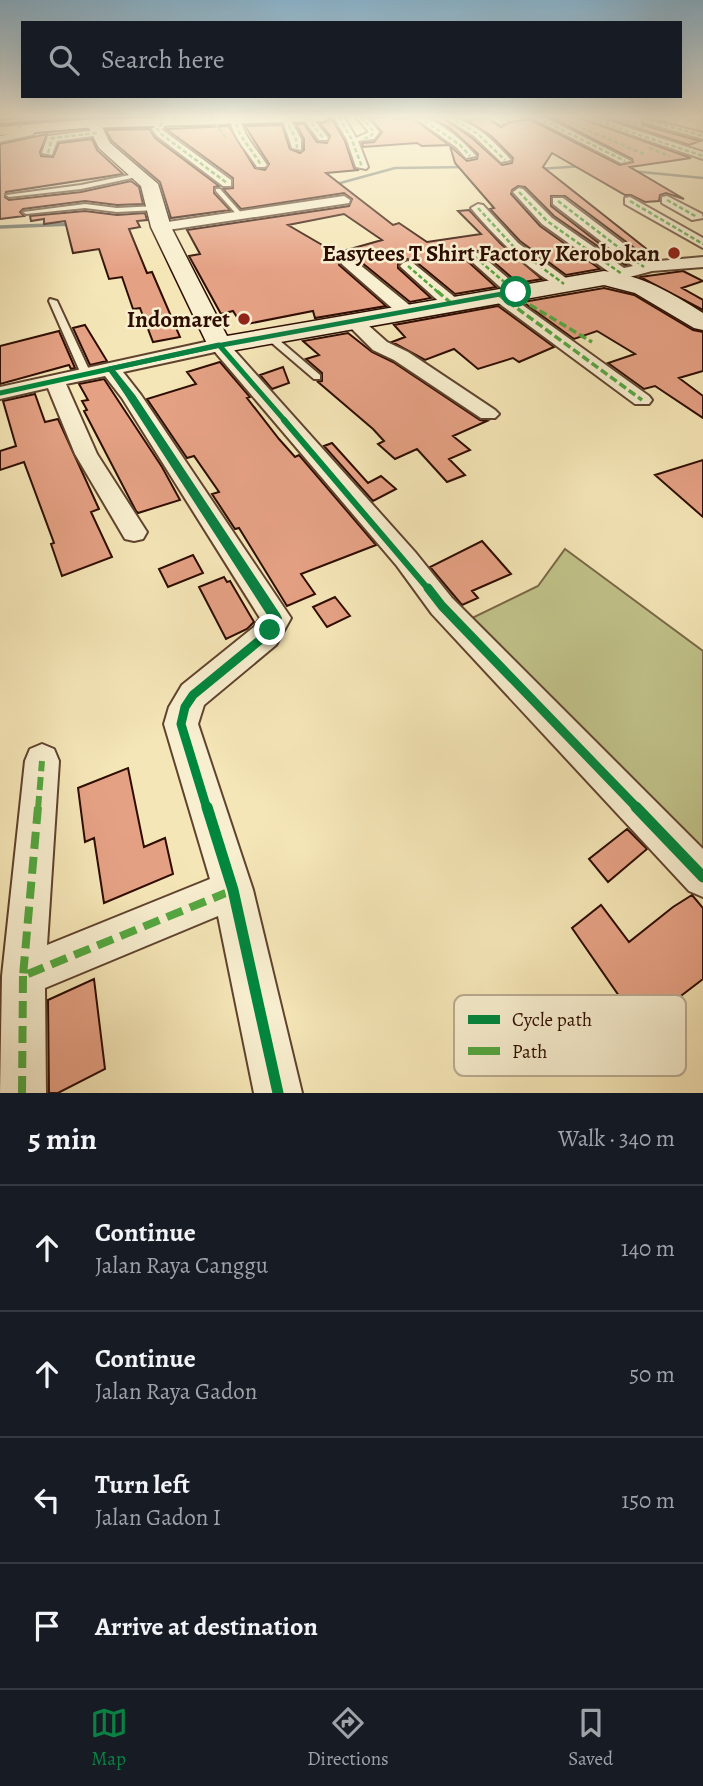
<!DOCTYPE html>
<html lang="en">
<head>
<meta charset="utf-8">
<style>
  body { margin:0; font-family:Alegreya,serif; background:#20242c; color:#f1f3f6 }
  .stop { position:absolute; width:21px; height:21px; margin:-16px; border:5px solid #0b8043; border-radius:50%; background:#fff }
  .stop.end { background:#0b8043; border-color:#fff; box-shadow:0 2px 7px #0008 }
  .list { margin:0; padding:0; list-style:none }
  h2 { display:flex; justify-content:space-between; align-items:center; height:91px; margin:0; padding:0 28px; font-size:30px }
  h2 small { font-size:23px; font-weight:400; color:#9ea1a6 }
  .list li { display:grid; grid-template-columns:46px 1fr auto; gap:21px; align-items:center; box-sizing:border-box; height:126px; padding:0 28px; border-top:2px solid #363941 }
  .list b { display:block; font-size:26px; white-space:nowrap }
  .list p { margin:0; font-size:23px; white-space:nowrap; color:#9ea1a6 }
  .list em { font-size:23px; font-style:normal; color:#9ea1a6 }
  .icon { flex:none; width:38px; height:38px; fill:none; stroke:currentColor; stroke-width:2; stroke-linecap:round; stroke-linejoin:round }
  .map { position:relative; flex:none; width:703px; height:1093px; overflow:hidden }
  .search { position:absolute; background:#171b24; box-shadow:0 7px 28px #0002; left:21px; right:21px; top:21px; height:77px; display:flex; align-items:center; gap:18px; box-sizing:border-box; padding:0 24px; border-radius:0px; color:#9ea1a6; font-size:26px }
  .sheet { height:595px; background:#171b24 }
  nav { display:flex; justify-content:space-around; align-items:center; box-sizing:border-box; height:98px; border-top:2px solid #363941; background:#171b24; font-size:19px; color:#9ea1a6 }
  nav a { display:grid; justify-items:center; gap:4px }
  nav .on { color:#0b8043 }
  .map>svg:first-child { display:block }
  .green { fill:#c1c38a; stroke:#786846; stroke-width:2 }
  .lines { fill:none; stroke-linecap:round; stroke-linejoin:round }
  .stream-far1 { stroke:#71776d; stroke-width:2.5 }
  .stream { stroke:#71776d; stroke-width:3.5 }
  .building { fill:#e5a184; stroke:#2e0d01; stroke-width:2; fill-rule:evenodd }
  .service-casing { stroke:#60432e; stroke-width:4 }
  .minor-casing { stroke:#60432e; stroke-width:4 }
  .secondary-casing { stroke:#2e0d01; stroke-width:3 }
  .primary-casing { stroke:#2e0d01; stroke-width:4 }
  .service { fill:#f8efd0; fill-rule:evenodd }
  .minor { fill:#f8efd0; fill-rule:evenodd }
  .secondary { fill:#f8efd0; fill-rule:evenodd }
  .primary { fill:#f5e6b7; fill-rule:evenodd }
  .quiet-far3 { stroke:#54a840; stroke-width:2.5; stroke-dasharray:4.5 2.5; stroke-linecap:butt }
  .quiet-far2 { stroke:#54a840; stroke-width:3.5; stroke-dasharray:8 3.5; stroke-linecap:butt }
  .quiet-far1 { stroke:#54a840; stroke-width:6; stroke-dasharray:13 6; stroke-linecap:butt }
  .quiet { stroke:#54a840; stroke-width:8; stroke-dasharray:17 8; stroke-linecap:butt }
  .cycleway-far3-casing { stroke:#f8efd0; stroke-width:9 }
  .cycleway-far2-casing { stroke:#f8efd0; stroke-width:10 }
  .cycleway-far1-casing { stroke:#f8efd0; stroke-width:13 }
  .cycleway-casing { stroke:#f8efd0; stroke-width:16 }
  .cycleway-far3 { stroke:#00873e; stroke-width:5 }
  .cycleway-far2 { stroke:#00873e; stroke-width:6 }
  .cycleway-far1 { stroke:#00873e; stroke-width:9 }
  .cycleway { stroke:#00873e; stroke-width:11 }
  .route { fill:#0b8043 }
  .poi-dot { fill:#8f2418; stroke:#f8efd0; stroke-width:2.5 }
  .labels { text-anchor:middle; stroke-width:5; stroke-linejoin:round; paint-order:stroke }
  .far-poi-label { font-size:23px; font-weight:bold; fill:#2e0d01; stroke:#f8efd0; text-anchor:end }
  .key { fill:#f8efd0; stroke:#bbab92; stroke-width:2 }
  .key-label { font-size:19px; fill:#2e0d01 }
</style>
</head>
<body>
<div class="map">
<svg width="703" height="1093" viewBox="0 0 703 1093">
  <rect width="100%" height="100%" fill="#f5e6b7"/>
  <filter id="stains"><feTurbulence type="fractalNoise" baseFrequency=".00286" numOctaves="4"/><feColorMatrix values="0 0 0 0 .2 0 0 0 0 .09 0 0 0 0 .02 0 0 0 .5 -.17"/></filter>
  <radialGradient id="worn" r=".72"><stop offset=".6" stop-color="#630" stop-opacity="0"/><stop offset="1" stop-color="#630" stop-opacity=".3"/></radialGradient>
  <path class="green" d="M565,549L703,651V886L472,618L538,586Z"/>
  <g class="lines">
    <path class="stream-far1" d="M537,169L584,166
      M631,171L703,178
      M333,185L395,168L466,167"/>
    <path class="stream" d="M168,218L209,212
      M0,227L73,224"/>
  </g>
  <path class="building" d="M25,117H97L0,124V120Z
    M393,117L396,120L411,117L449,145L422,146L417,143L363,147L362,143L374,142L382,132L370,118Z
    M428,117H442L472,138L502,165L512,163L513,158L491,136L467,120L487,118L501,127L511,122L529,119L620,165L633,162L632,159L550,117H577L691,158L630,167L684,199L666,193L660,195L659,201L645,202L631,195H625L552,153L543,167L658,258L649,259L565,196H551V206L627,265H625L554,216L525,187L518,186L512,190L511,194L540,226L600,269L566,275L520,241L490,209L494,208L455,163L450,146L467,161L477,159L478,154L450,128Z
    M603,117H642L643,125L700,141L689,145Z
    M332,119L345,141L354,168L359,170L326,173L393,225L399,223L427,242L481,234L458,211L469,210L501,244L542,279L518,283L482,252L474,250L466,255L465,259L496,287L455,294L415,261L407,259L398,264V268L431,298L410,302L356,258L348,256L340,261L339,265L386,306L315,318L313,311L242,325L233,311L221,314L189,256L200,254L187,230L349,206L352,199L344,193L241,209L223,189L233,188V178L166,129L229,126L255,168L265,170L269,164L245,126L282,125L290,149L300,153L304,150V139L296,124H304L317,142L327,143L330,136L320,124ZM344,214L382,240L336,253L288,225Z
    M149,129L155,138L219,186L214,187V193L230,210L171,218L160,182L112,141L106,130Z
    M47,134L40,152L41,156L53,157L59,143L92,139L97,150L123,174L6,192L5,197L9,200L81,192L131,181L139,187L143,204L117,205L85,201L23,209L20,212L24,216L0,219V144Z
    M85,211L117,215L145,213L147,220L137,221L140,227L129,229L147,273L152,272L180,337L153,342L140,308L133,309L122,277L109,279L99,249L73,253L65,221L44,224V219L31,221L30,216Z
    M683,271L703,281L682,288L703,300V310L640,277Z
    M604,288L634,295L693,330L703,332V371L679,378L703,396V418L655,386L644,389L608,363L635,354L597,331L574,339L523,302Z
    M498,306L554,347L519,362L513,358L478,369L454,349L425,360L392,342L405,337L394,325Z
    M85,325L107,361L90,365L73,328Z
    M59,331L75,368L71,369L69,365L0,384V346Z
    M348,333L372,352L393,362L480,420L487,421L453,436L470,450L449,459L465,475L447,482L417,449L395,459L378,444L384,441L373,429L318,382L322,381V373L306,359L319,355L303,341Z
    M220,362L250,397L247,398L279,439L295,457L299,455L376,545L301,574L315,594L287,606L239,528L235,529L212,494L219,492L194,456L187,458L147,399L196,384L187,372Z
    M283,367L289,383L272,389L260,375Z
    M104,379L162,467L180,500L138,513L136,511L84,411L87,410L82,401L88,400L79,384Z
    M35,394L45,422L58,419L99,509L91,512L112,557L62,576L51,544L54,543L24,462L0,470V451L16,446L3,401Z
    M332,443L368,483L381,476L396,489L373,501L324,446Z
    M703,460V517L655,475Z
    M482,541L511,574L472,591L478,598L462,605L430,567Z
    M193,555L203,573L168,587L159,569Z
    M224,577L227,582L230,581L254,622L247,629L226,639L199,587Z
    M335,597L350,616L327,627L313,607Z
    M128,768L144,847L165,838L173,874L104,903L94,838L85,842L78,788Z
    M627,829L647,849L608,882L589,859Z
    M692,895L703,908V979L673,1002L675,1005L644,1032L572,928L601,905L629,942L673,907Z
    M94,979L105,1069L58,1093H49L48,1000Z"/>
  <g class="lines">
    <defs>
      <path id="service" d="M139,173L141,176L81,189L9,197L6,195L81,185Z
        M216,189H220L243,215V217H239L216,191Z
        M85,204L117,208L156,206L159,208L156,210L117,212L85,208L26,214L23,212Z
        M50,299L57,301L91,374L89,376L86,377L81,374L49,301Z
        M266,334H272L320,375V379H314L266,338Z"/>
      <path id="minor" d="M155,117H165L168,123L162,129L165,132L231,180V186H223L157,136L152,129L158,123Z
        M230,117H240C242,135 257,149 267,165L265,167H257C247,151 231,135 230,117Z
        M282,117L290,119L301,139V150L292,148Z
        M302,117H312L328,138L327,140H319Z
        M334,117H344L356,138L369,132L356,117H366L379,132L374,139L358,141L368,167L366,169L356,167L347,140Z
        M414,117C436,117 462,139 476,156L466,158L456,147Z
        M444,117C470,117 494,141 511,160L501,162L474,136Z
        M489,117H501L508,122L500,124Z
        M531,117H544L631,161L621,163Z
        M580,117H595L703,152V159Z
        M644,118L703,133V139L644,122Z
        M30,126L39,128L32,135L0,142V136L25,131Z
        M97,130L102,133L101,135L57,141L52,155L42,153L48,136Z
        M519,188L523,189L552,218L624,268L633,266L553,204V198H563L648,262L703,257V267L652,271L622,279L616,277L542,224L513,192Z
        M344,196L350,200L349,203L161,231L154,227L161,223Z
        M667,196L702,214L703,218L692,220L662,203V197Z
        M630,197L703,238V248L625,204V198Z
        M478,204L483,205L518,243L570,281L572,284L570,287C548,293 485,226 471,208Z
        M475,252L480,254L524,292L522,295L510,296L649,396L652,400L649,404H635L493,299L491,295L493,291L499,290L509,295L470,260L467,257Z
        M349,258L354,260L413,308L416,312L413,316H401L344,266L341,263Z
        M408,261L413,263L457,299L459,303L457,307H445L403,269L400,266L403,263Z
        M353,316L359,317L387,342L408,352L495,410L499,414L495,418H481L394,360L373,350L344,321Z
        M219,339L226,341L415,552L452,598L703,849V897L689,891L432,614L397,566L215,352L123,372L141,395L291,618L276,645L204,705L198,724L253,890L302,1093H254L218,916L45,988L46,1093H0L2,976L25,761L30,749L42,744L54,749L59,761L47,945L210,879L164,724L169,707L182,685L254,627L260,618L122,398L105,376L66,384L97,454L147,532L143,539L134,541L125,539L75,454L48,388L0,399V387Z"/>
      <path id="secondary" d="M95,122L100,123L110,143L158,184L171,227L227,336L604,271C642,275 671,293 703,313V330L694,328L635,293L604,285L219,353L210,350L151,227L141,186L99,148L88,126Z"/>
      <path id="primary" d="M177,117H330L323,121L84,128L0,135V127L84,120Z"/>
    </defs>
    <use href="#service" class="service-casing"/>
    <use href="#minor" class="minor-casing"/>
    <use href="#secondary" class="secondary-casing"/>
    <use href="#primary" class="primary-casing"/>
    <use href="#service" class="service"/>
    <use href="#minor" class="minor"/>
    <use href="#secondary" class="secondary"/>
    <use href="#primary" class="primary"/>
    <path class="quiet-far3" d="M19,117L20,129
      M160,117L163,123L157,129L161,134L227,183
      M174,117V123
      M196,117L199,122
      M211,117L225,137
      M235,117C236,135 252,149 261,165
      M307,117L323,138
      M339,117L352,140L362,167
      M361,117L374,132L370,137L361,139
      M419,117L460,145L470,156
      M449,117L478,134L505,160
      M472,117L485,125
      M494,117L503,122
      M536,117L625,161
      M556,117L644,154
      M585,117L703,156
      M613,117L644,127
      M637,117L703,136
      M285,119L296,139L297,148
      M649,148L670,156
      M48,153L52,138L97,133
      M519,192L547,221L622,274
      M667,200L697,217
      M558,201L644,267
      M630,201L703,244
      M478,208L513,246L564,284
      M475,257L516,292
      M408,266L439,293"/>
    <path class="quiet-far2" d="M437,291L451,303
      M510,293L592,342
      M499,295L642,400"/>
    <path class="quiet-far1" d="M38,809L42,761"/>
    <path class="quiet" d="M38,807L23,976L233,890
      M22,1093L23,976"/>
    <defs>
      <path id="cycleway-far3" d="M110,369L148,422
        M0,393L219,345L286,422"/>
      <path id="cycleway-far2" d="M147,420L258,590
        M284,420L429,590"/>
      <path id="cycleway-far1" d="M428,588L442,606L638,809
        M207,809L181,724L185,707L193,695L265,636L276,618L256,588"/>
      <path id="cycleway" d="M207,807L233,890L278,1093
        M636,807L703,877"/>
    </defs>
    <use href="#cycleway-far3" class="cycleway-far3-casing"/>
    <use href="#cycleway-far2" class="cycleway-far2-casing"/>
    <use href="#cycleway-far1" class="cycleway-far1-casing"/>
    <use href="#cycleway" class="cycleway-casing"/>
    <use href="#cycleway-far3" class="cycleway-far3"/>
    <use href="#cycleway-far2" class="cycleway-far2"/>
    <use href="#cycleway-far1" class="cycleway-far1"/>
    <use href="#cycleway" class="cycleway"/>
  </g>
  <linearGradient id="sky" x2="0" y2="1"><stop stop-color="#8ab8d4"/><stop offset="0.43" stop-color="#faf4df"/><stop offset="1" stop-color="#faf4df" stop-opacity="0"/></linearGradient>
  <rect width="703" height="270" fill="url(#sky)"/>
  <path class="route" d="M516,289L519,293L219,348L115,370L135,395L280,614L282,618L275,634H266L264,630L269,618L107,367L219,343Z"/>
  <g class="poi-dot">
    <circle cx="674" cy="253" r="7"/>
    <circle cx="244" cy="319" r="7"/>
  </g>
  <g class="labels">
    <g class="far-poi-label">
      <text x="660" y="261">Easytees T Shirt Factory Kerobokan</text>
      <text x="230" y="327">Indomaret</text>
    </g>
  </g>
  <rect x="454" y="995" width="232" height="81" rx="10" class="key"/>
  <rect x="468" y="1015" width="32" height="9" fill="#00873e"/>
  <rect x="468" y="1047" width="32" height="8" fill="#54a840"/>
  <g class="key-label">
    <text x="512" y="1026">Cycle path</text>
    <text x="512" y="1058">Path</text>
  </g>
  <rect width="100%" height="100%" filter="url(#stains)"/>
  <rect width="100%" height="100%" fill="url(#worn)"/>
</svg>
<div class="stop" style="left:516px;top:292px"></div>
<div class="stop end" style="left:270px;top:630px"></div>
<div class="search"><svg class="icon" aria-label="search" viewBox="0 0 24 24"><circle cx="10" cy="10" r="6"/><path d="M15 15l6 6"/></svg>Search here</div>
</div>
<section class="sheet">
<h2>5 min<small>Walk · 340 m</small></h2>
<ul class="list">
<li><svg class="icon" aria-label="ahead" viewBox="0 0 24 24"><path d="M12 20V5M6 11l6-6 6 6"/></svg><div><b>Continue</b><p>Jalan Raya Canggu</p></div><em>140 m</em></li>
<li><svg class="icon" aria-label="ahead" viewBox="0 0 24 24"><path d="M12 20V5M6 11l6-6 6 6"/></svg><div><b>Continue</b><p>Jalan Raya Gadon</p></div><em>50 m</em></li>
<li><svg class="icon" aria-label="left" viewBox="0 0 24 24"><path d="M17 20v-9H6M10 6l-5 5 5 5"/></svg><div><b>Turn left</b><p>Jalan Gadon I</p></div><em>150 m</em></li>
<li><svg class="icon" aria-label="arrive" viewBox="0 0 24 24"><path d="M6 21V4h12l-3 4 3 4H6"/></svg><div><b>Arrive at destination</b></div></li>
</ul>
</section>
<nav>
<a class="on"><svg class="icon" aria-label="map" viewBox="0 0 24 24"><path d="M3 6l6-2 6 2 6-2v14l-6 2-6-2-6 2zM9 4v14M15 6v14"/></svg>Map</a>
<a><svg class="icon" aria-label="directions" viewBox="0 0 24 24"><path d="M12 3l9 9-9 9-9-9zM9 14v-3h6M13 9l2 2-2 2"/></svg>Directions</a>
<a><svg class="icon" aria-label="saved" viewBox="0 0 24 24"><path d="M7 4h10v16l-5-4-5 4z"/></svg>Saved</a>
</nav>
</body>
</html>
